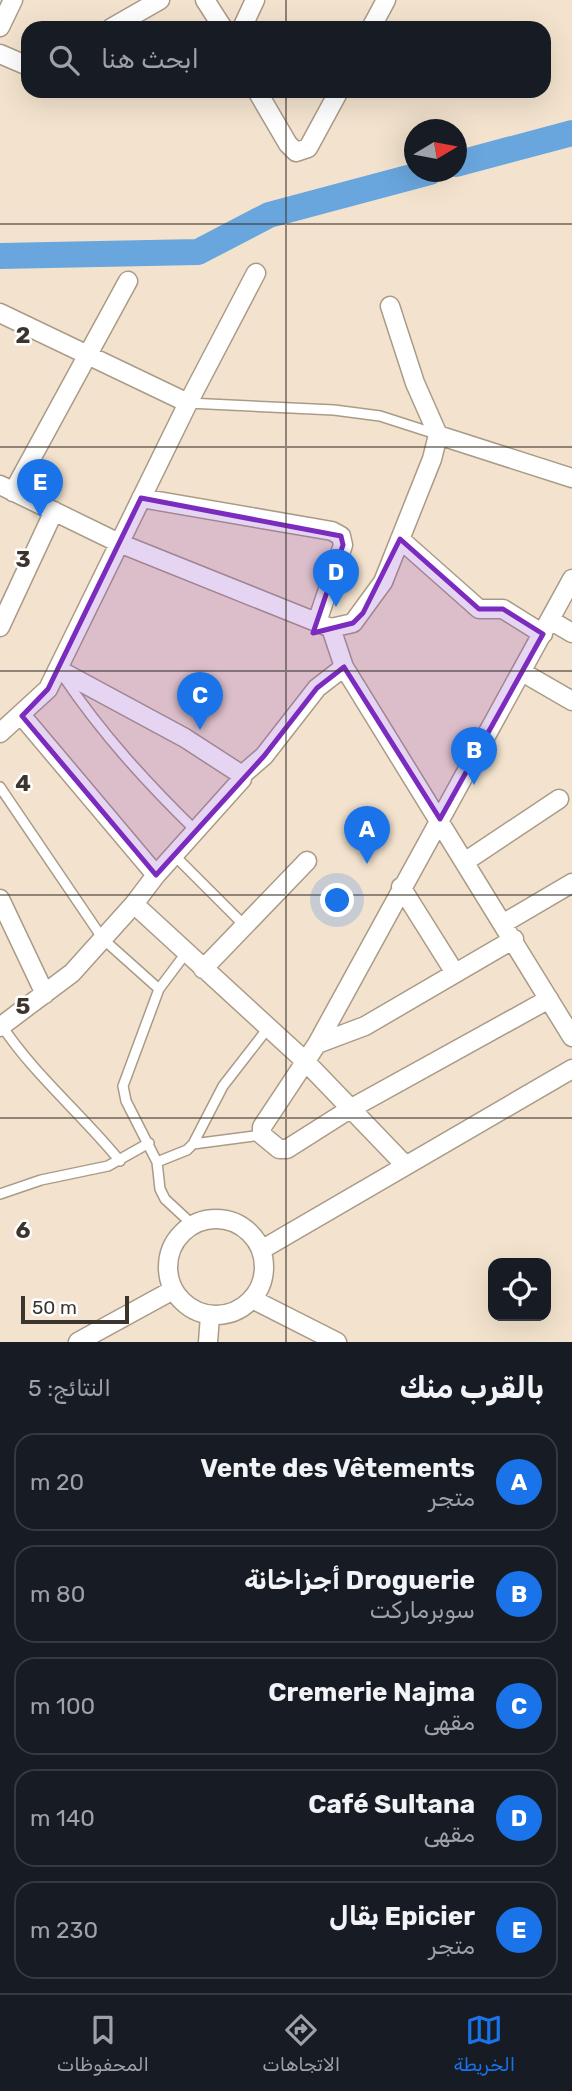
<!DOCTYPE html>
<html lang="ar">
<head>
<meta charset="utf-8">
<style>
  body { margin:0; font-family:Rubik,Vazirmatn,sans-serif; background:#20242c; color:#f1f3f6; direction:rtl }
  .controls { position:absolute; right:21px; bottom:21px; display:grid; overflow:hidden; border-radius:14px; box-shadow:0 7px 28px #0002 }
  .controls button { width:63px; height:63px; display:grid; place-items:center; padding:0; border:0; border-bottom:2px solid #363941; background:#171b24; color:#f1f3f6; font:35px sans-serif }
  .compass { position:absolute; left:404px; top:119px; width:63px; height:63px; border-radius:50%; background:#171b24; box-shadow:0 7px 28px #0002; rotate:80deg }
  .scale { position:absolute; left:21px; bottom:18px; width:108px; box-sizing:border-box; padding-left:7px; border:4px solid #3c352d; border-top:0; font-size:19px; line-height:24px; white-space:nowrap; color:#3c352d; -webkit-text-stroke:5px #fff; paint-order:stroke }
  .you { position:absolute; left:338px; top:901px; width:24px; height:24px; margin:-18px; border:5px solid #fff; border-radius:50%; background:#1a73e8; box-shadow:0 0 0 10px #1a73e833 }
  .badge { display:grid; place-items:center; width:46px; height:46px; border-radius:50%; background:#1a73e8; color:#fff; font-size:23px; font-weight:700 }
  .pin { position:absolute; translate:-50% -58px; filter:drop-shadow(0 2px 4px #0008) }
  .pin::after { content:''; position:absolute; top:37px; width:24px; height:21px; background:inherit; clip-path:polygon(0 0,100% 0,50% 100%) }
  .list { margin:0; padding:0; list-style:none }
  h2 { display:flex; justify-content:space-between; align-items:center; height:91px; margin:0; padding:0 28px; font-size:30px }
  h2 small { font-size:23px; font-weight:400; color:#9ea1a6 }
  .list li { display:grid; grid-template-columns:46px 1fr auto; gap:21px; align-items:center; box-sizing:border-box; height:98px; margin:0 14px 14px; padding:0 14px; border:2px solid #363941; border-radius:21px }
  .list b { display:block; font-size:26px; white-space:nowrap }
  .list p { margin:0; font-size:23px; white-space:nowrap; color:#9ea1a6 }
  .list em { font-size:23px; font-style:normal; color:#9ea1a6 }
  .icon { flex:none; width:38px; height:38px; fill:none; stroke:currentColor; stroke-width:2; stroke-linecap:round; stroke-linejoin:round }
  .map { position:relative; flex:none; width:572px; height:1342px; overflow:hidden; direction:ltr }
  .search { position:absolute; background:#171b24; box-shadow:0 7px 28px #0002; left:21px; right:21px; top:21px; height:77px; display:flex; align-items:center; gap:18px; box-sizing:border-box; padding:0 24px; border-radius:21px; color:#9ea1a6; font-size:26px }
  .sheet { height:651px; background:#171b24 }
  nav { display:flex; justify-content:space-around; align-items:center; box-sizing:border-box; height:98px; border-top:2px solid #363941; background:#171b24; font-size:19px; color:#9ea1a6 }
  nav a { display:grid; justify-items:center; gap:4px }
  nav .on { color:#1a73e8 }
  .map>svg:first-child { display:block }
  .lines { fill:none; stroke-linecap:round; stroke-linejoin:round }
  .river { stroke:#69a6de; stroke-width:26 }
  .service-casing { stroke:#aa9b87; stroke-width:12 }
  .minor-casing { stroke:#aa9b87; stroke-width:21 }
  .service { stroke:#fff; stroke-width:9 }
  .minor { stroke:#fff; stroke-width:18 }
  .marked { fill:#7b2cbf; fill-opacity:0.2; stroke:#7b2cbf; stroke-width:5; stroke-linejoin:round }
  .grid { fill:none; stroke:#3c352d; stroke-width:2; stroke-opacity:0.55 }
  .grid-label { font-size:23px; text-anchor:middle; font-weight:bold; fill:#3c352d; stroke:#fff; stroke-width:5; stroke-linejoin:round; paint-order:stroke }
</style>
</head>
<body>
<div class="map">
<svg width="572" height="1342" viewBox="0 0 572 1342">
  <rect width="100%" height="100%" fill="#f3e3ce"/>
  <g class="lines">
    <path class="river" d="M456,164L572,133
      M0,256L198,252L269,215L430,172"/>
    <defs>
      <path id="service" d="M188,403L334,410L380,416L436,434
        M63,676C102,734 146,782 196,831
        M0,787L103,939L159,989
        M174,855L245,926
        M186,953L159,989L123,1086L126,1101L157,1162L160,1189L165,1199L193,1225
        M0,1023C33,1074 82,1114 120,1161
        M193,1144L262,1135
        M157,1162L187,1150L193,1144L223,1086L268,1028
        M0,1194L41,1180L108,1166L149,1143"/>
      <path id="minor" d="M205,0L223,28
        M0,27L13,0
        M111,28L160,0
        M242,28L255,0
        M371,28L386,0
        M0,54L28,66
        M257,91L288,144L296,152L308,148L339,91
        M0,313L188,403
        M438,435L572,478
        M0,485L119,543L331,628L353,623L383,582L432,459L438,435L415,383L390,306
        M13,492L128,281
        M141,498L332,531L341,536L343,545L317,622
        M400,539L479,609H503L543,634
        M550,620L572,633
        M0,627L54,511
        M331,628L344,667L572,1037
        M59,670L185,738L242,775V779L156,875L134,904
        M522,672L572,701
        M22,716L156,875
        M0,733L48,689L188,403L256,273
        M242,775L264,756L317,688L344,667
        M466,861L559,799
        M401,887L455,973
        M0,899L45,994
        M504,923L572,883
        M203,969L307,861
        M549,999L350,1109L287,1149H279L262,1135V1127L317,1044L572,579
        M0,1027L72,973L134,904L305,1061L404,1164
        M317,1044L365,1026L514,939
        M168 1267a48 48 0 1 1 96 0a48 48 0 1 1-96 0Z
        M261,1250L572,1069
        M252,1299L337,1342
        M78,1342L173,1290
        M208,1342L210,1316"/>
    </defs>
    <use href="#service" class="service-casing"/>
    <use href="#minor" class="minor-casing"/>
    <use href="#service" class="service"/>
    <use href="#minor" class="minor"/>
  </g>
  <path class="marked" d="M141,498L341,536L343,545L313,633L353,623L363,613L400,539L479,609H503L543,634L440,819L344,667L317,688L264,756L156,875L22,716L48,689Z"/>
  <path class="grid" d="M286,0V28M286,91V1342M0,224H572M0,447H572M0,671H572M0,895H572M0,1118H572"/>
  <g class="grid-label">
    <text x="23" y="343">2</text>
    <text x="23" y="567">3</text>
    <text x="23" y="791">4</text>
    <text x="23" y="1014">5</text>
    <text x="23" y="1238">6</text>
  </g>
</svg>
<div class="controls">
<button><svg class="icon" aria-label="locate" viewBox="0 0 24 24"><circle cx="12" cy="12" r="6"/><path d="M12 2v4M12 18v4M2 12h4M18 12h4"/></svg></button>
</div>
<svg class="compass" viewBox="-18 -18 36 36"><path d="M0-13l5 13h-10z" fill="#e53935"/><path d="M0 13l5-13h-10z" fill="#9ea1a6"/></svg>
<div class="scale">50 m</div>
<div class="you"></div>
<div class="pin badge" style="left:367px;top:864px">A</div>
<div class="pin badge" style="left:474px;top:785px">B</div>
<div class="pin badge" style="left:200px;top:730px">C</div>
<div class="pin badge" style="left:336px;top:607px">D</div>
<div class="pin badge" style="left:40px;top:517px">E</div>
<div class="search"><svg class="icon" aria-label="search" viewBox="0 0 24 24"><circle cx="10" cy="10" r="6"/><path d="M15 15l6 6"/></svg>ابحث هنا</div>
</div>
<section class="sheet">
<h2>بالقرب منك<small>النتائج: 5</small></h2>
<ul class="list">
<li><span class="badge">A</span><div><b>Vente des Vêtements</b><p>متجر</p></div><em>20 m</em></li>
<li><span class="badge">B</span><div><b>Droguerie أجزاخانة</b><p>سوبرماركت</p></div><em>80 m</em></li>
<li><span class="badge">C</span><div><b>Cremerie Najma</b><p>مقهى</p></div><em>100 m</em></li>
<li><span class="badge">D</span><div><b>Café Sultana</b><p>مقهى</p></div><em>140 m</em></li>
<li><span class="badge">E</span><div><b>Epicier بقال</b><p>متجر</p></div><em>230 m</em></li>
</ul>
</section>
<nav>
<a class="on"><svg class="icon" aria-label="map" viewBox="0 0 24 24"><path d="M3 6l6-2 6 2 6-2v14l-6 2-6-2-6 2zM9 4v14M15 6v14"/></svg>الخريطة</a>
<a><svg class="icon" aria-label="directions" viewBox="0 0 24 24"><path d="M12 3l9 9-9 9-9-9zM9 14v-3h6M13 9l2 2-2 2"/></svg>الاتجاهات</a>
<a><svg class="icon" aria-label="saved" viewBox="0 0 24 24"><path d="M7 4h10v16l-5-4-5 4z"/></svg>المحفوظات</a>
</nav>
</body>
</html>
